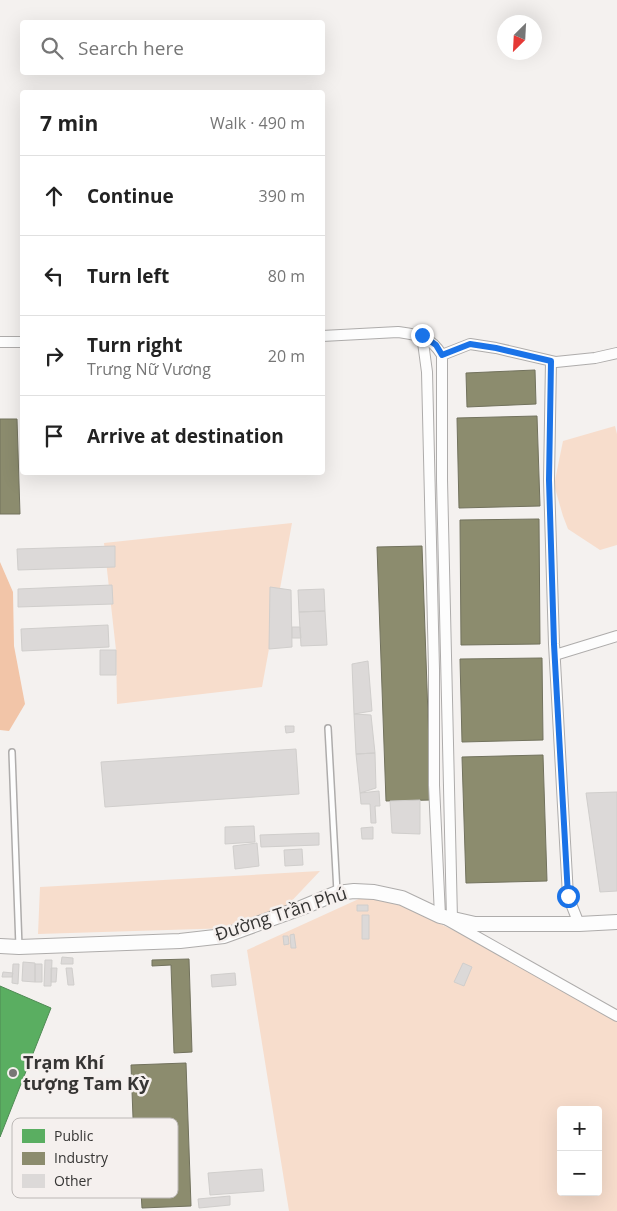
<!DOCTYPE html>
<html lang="en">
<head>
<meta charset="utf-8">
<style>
  body { margin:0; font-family:"Open Sans",sans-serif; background:#f2f2f2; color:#222 }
  .controls { position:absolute; right:15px; bottom:15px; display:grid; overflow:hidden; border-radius:5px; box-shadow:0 5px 20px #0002 }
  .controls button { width:45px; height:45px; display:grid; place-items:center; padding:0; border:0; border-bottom:1px solid #e0e0e0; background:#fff; color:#222; font:25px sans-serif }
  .compass { position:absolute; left:497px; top:15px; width:45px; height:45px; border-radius:50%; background:#fff; box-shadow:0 5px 20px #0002; rotate:204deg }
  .stop { position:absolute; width:15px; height:15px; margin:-11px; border:4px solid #1a73e8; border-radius:50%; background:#fff }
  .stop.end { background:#1a73e8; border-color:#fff; box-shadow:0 1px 5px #0008 }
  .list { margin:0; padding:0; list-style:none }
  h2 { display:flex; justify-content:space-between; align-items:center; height:65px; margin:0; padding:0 20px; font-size:21px }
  h2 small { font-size:16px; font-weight:400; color:#767676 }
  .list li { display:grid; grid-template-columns:32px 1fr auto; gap:15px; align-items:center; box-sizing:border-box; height:80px; padding:0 20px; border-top:1px solid #e0e0e0 }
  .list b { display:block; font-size:19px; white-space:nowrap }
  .list p { margin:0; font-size:16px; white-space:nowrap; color:#767676 }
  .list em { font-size:16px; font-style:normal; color:#767676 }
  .icon { flex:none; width:28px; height:28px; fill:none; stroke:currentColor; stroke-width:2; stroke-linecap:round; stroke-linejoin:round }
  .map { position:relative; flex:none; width:617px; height:1211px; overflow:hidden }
  .search { position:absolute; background:#fff; box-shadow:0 5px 20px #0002; left:20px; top:20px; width:305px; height:55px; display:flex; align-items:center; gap:12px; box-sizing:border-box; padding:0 18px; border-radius:5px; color:#767676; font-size:19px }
  .panel { position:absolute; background:#fff; box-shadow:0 5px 20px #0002; left:20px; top:90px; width:305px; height:385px; border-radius:5px }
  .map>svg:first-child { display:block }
  .green { fill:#f7ddcc; fill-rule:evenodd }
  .forest { fill:#f2c5a8 }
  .public { fill:#5aae61; stroke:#4f8a54 }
  .industry { fill:#8c8c6e; stroke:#72725d }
  .building { fill:#dcd9d8; stroke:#d0cecc }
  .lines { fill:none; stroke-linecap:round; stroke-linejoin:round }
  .service-casing { stroke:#aeacab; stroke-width:8 }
  .minor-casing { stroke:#aeacab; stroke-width:12 }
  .secondary-casing { stroke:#aeacab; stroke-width:16 }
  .service { stroke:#fdfdfd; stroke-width:5 }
  .minor { stroke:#fdfdfd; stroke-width:10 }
  .secondary { stroke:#fdfdfd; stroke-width:14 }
  .route { stroke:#1a73e8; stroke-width:6 }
  .poi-dot { fill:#787775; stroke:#f5f0ee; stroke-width:2 }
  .labels { text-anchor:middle; stroke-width:5; stroke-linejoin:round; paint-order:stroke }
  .street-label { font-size:18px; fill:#363534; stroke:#f5f0ee }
  .poi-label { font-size:18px; font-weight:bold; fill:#363534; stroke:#f5f0ee; text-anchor:start }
  .key { fill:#f5f0ee; stroke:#bcb8b6; stroke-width:1 }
  .key-label { font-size:14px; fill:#363534 }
</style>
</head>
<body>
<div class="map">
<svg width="617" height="1211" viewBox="0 0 617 1211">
  <rect width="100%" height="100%" fill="#f4f1ef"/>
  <path class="green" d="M615,426L617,434V545L600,550L568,529L563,516L554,485L563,441Z
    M292,523L262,687L117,704L116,650L104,543Z
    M320,871L267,927L38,934L40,887Z
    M374,892L617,1009V1211H289L247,950ZM561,1110H598V1192H561Z"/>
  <path class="forest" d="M0,562L13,592L14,646L25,704L9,731L0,730Z"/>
  <path class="public" d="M0,986L51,1008L0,1137Z"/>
  <path class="industry" d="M535,370L536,404L467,407L466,373Z
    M537,416L540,506L459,508L457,418Z
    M0,419H17L20,514H0Z
    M539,519L540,644L461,645L460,520Z
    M422,546L431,800L386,801L377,547Z
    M542,658L543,740L462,742L460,659Z
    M543,755L547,881L466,883L462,757Z
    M189,959L192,1052L174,1053L171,965L152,966V960Z
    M186,1063L191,1206L142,1208L141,1192L150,1191L149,1170H135L131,1065Z"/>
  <path class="building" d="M115,546V567L18,570L17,549Z
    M112,585L113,604L18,607V589Z
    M270,587L291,590L292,647L269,649Z
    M324,589L325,611L299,612L298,590Z
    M325,611L327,645L301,646L299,612Z
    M108,625L109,647L22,651L21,629Z
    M292,627H300L301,638H292Z
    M100,650H116V675H100Z
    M368,661L372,711L354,714L352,664Z
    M354,714L371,715L375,753L356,754Z
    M285,726H294V732L286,733Z
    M296,749L299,794L105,807L101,762Z
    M375,753L376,788L360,793L356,754Z
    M379,791L380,806H375L376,823H371L370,804H361L360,793Z
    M617,792V891L600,892L586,793Z
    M420,800V834L392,833L390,801Z
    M254,826L255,842L225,844V827Z
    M373,827V839H362L361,828Z
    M319,833V845L261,847L260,835Z
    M257,843L259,866L235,869L233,846Z
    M302,849L303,865L285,866L284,850Z
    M357,905H368V911H357Z
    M362,915H369V939H362Z
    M294,934L296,948H291L290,935Z
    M283,936H288L289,944L284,945Z
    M62,957L73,958V964H61Z
    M45,960H52L51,986H44Z
    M23,962L35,963V982L22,981Z
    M463,963L472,967L464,986L454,982Z
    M13,964H19L18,984L12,983Z
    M35,964H42V982H35Z
    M51,968H57L56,982H51Z
    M66,968H72L74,985H68Z
    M3,972L13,973L12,977H2Z
    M235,973L236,985L212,987L211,975Z
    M262,1169L264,1191L210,1195L208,1173Z
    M230,1196V1205L199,1208L198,1199Z"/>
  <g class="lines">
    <defs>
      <path id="service" d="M328,728L337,892
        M12,752L19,947"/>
      <path id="minor" d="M422,335L427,372L434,669V785L440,916L617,1016
        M322,336L398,332C419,335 430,336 442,355
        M0,342H22
        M442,355V480L452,919
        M442,355L470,344L496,348L556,362L595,358L617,353
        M551,361L549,480L554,644L568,896L579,924
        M555,655L617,636"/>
      <path id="secondary" d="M0,946L19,947L180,941L224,936L301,908L337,893L354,891L374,892L402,898L440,916L475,924H579L617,922"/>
    </defs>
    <use href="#service" class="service-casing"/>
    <use href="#minor" class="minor-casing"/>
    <use href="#secondary" class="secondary-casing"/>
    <use href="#service" class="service"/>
    <use href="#minor" class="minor"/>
    <use href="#secondary" class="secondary"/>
  </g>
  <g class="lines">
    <path class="route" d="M422,335L436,345L442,355L470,344L496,348L551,361L549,480L554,644L568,896"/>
  </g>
  <circle class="poi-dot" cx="13" cy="1073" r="5"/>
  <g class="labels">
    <g class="street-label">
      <text transform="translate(281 914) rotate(-18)" y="6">Đường Trần Phú</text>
    </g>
    <g class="poi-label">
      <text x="23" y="1069">Trạm Khí<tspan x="23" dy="21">tượng Tam Kỳ</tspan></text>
    </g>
  </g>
  <rect x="12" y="1118" width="166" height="80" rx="8" class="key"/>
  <rect x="22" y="1129" width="23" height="14" fill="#5aae61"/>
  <rect x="22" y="1152" width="23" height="13" fill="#8c8c6e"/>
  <rect x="22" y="1174" width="23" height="14" fill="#dcd9d8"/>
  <g class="key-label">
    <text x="54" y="1141">Public</text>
    <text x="54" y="1163">Industry</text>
    <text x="54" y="1186">Other</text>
  </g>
</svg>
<div class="controls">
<button>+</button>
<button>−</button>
</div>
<svg class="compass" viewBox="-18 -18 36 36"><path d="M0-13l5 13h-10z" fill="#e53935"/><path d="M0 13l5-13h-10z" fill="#767676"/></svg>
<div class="stop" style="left:568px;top:896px"></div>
<div class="stop end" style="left:422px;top:335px"></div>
<div class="search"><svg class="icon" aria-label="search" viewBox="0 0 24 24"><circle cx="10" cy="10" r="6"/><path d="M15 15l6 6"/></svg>Search here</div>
<section class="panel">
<h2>7 min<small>Walk · 490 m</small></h2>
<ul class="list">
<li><svg class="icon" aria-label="ahead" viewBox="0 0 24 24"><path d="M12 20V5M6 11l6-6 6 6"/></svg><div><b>Continue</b></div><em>390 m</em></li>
<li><svg class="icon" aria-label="left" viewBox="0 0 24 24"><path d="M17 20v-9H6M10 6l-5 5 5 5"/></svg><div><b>Turn left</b></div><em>80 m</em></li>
<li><svg class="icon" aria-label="right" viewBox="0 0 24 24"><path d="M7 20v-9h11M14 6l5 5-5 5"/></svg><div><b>Turn right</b><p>Trưng Nữ Vương</p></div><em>20 m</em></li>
<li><svg class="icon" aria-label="arrive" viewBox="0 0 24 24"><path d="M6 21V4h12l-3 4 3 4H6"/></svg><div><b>Arrive at destination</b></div></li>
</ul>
</section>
</div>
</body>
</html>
